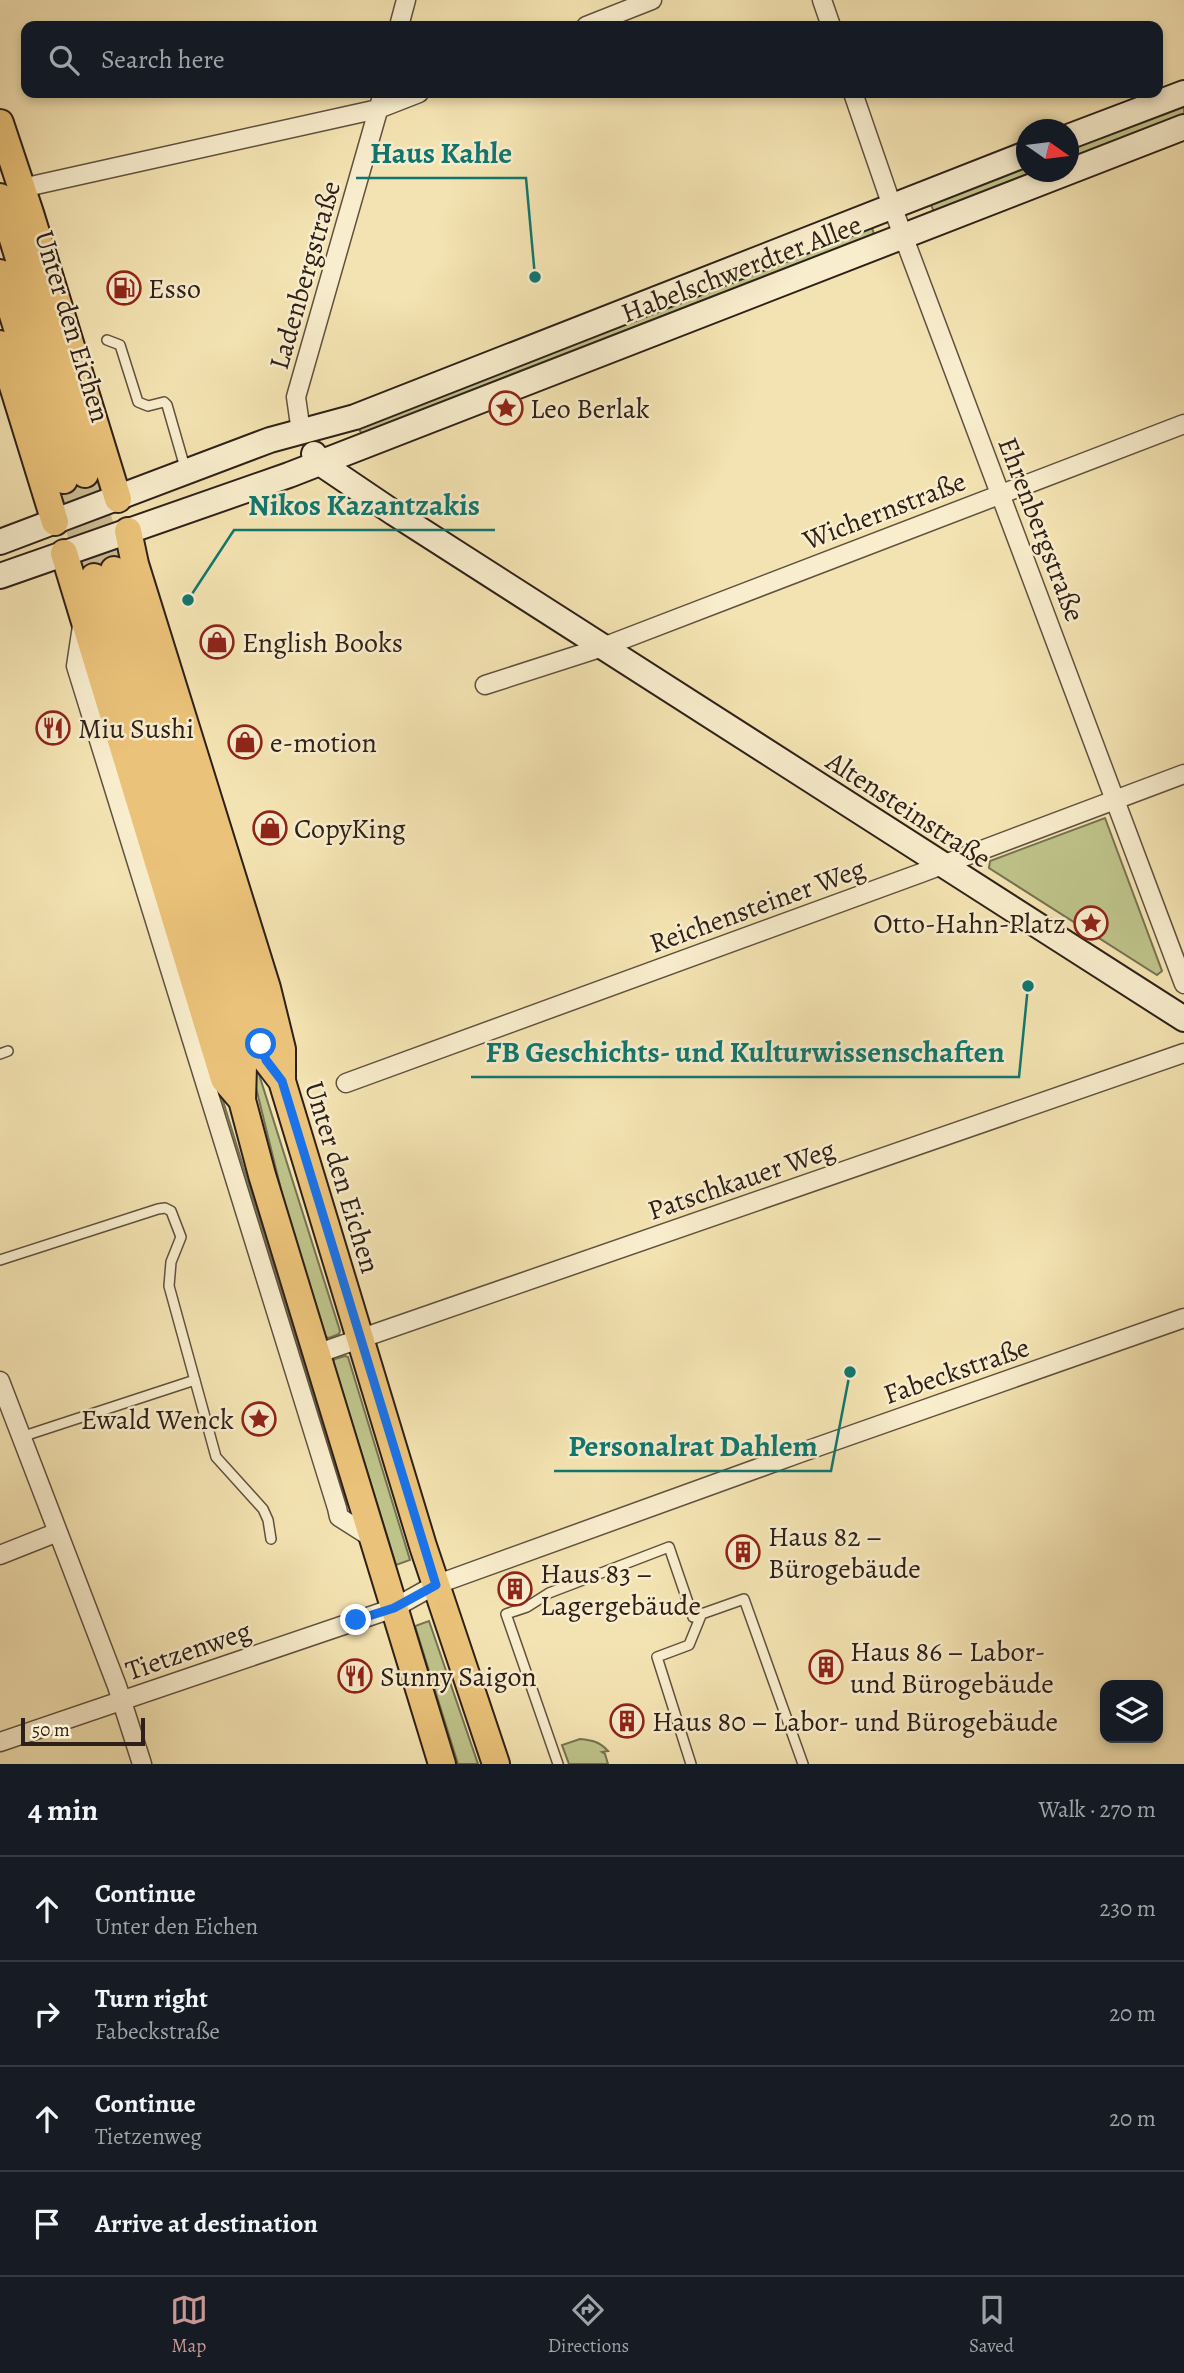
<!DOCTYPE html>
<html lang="en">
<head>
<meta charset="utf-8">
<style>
  body { margin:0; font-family:Alegreya,serif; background:#20242c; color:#f1f3f6 }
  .controls { position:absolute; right:21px; bottom:21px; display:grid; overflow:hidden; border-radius:14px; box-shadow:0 4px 10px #0003 }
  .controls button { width:63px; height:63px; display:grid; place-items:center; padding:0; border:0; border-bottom:2px solid #363941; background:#171b24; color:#f1f3f6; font:35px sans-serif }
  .compass { position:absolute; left:1016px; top:119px; width:63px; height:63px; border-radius:50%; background:#171b24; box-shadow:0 4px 10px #0003; rotate:104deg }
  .scale { position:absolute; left:21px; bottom:18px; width:124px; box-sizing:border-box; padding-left:7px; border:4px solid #2e2019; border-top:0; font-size:19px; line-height:24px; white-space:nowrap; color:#2e2019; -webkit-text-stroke:5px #f8edcd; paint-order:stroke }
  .stop { position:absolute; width:21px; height:21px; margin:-16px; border:5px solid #1a73e8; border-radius:50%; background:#fff }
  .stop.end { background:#1a73e8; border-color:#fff; box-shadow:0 2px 7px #0008 }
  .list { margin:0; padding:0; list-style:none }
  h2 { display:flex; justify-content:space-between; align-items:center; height:91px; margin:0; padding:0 28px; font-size:30px }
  h2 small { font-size:23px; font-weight:400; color:#9ea1a6 }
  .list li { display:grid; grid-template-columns:46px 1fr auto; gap:21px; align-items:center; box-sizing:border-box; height:105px; padding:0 28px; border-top:2px solid #363941 }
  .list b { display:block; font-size:26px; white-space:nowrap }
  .list p { margin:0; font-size:23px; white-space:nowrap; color:#9ea1a6 }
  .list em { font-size:23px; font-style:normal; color:#9ea1a6 }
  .icon { flex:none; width:38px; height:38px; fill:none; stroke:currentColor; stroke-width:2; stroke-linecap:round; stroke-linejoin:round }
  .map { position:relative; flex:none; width:1184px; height:1764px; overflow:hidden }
  .search { position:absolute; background:#171b24; box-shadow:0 4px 10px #0003; left:21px; right:21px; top:21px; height:77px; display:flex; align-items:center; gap:18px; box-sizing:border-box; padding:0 24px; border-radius:14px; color:#9ea1a6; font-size:26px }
  .sheet { height:511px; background:#171b24 }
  nav { display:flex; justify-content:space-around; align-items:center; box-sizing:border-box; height:98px; border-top:2px solid #363941; background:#171b24; font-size:19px; color:#9ea1a6 }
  nav a { display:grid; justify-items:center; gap:4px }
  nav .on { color:#c59692 }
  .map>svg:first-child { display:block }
  .green { fill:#bec38a; stroke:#767252; stroke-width:2 }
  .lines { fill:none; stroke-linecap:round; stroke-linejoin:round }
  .primary-tunnel { stroke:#ccbc93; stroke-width:26; stroke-dasharray:26 13; stroke-linecap:butt }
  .lane-casing { stroke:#60513f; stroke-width:12 }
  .street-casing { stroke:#60513f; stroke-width:21 }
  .secondary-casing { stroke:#2e2019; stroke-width:28 }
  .primary-casing { stroke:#2e2019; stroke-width:30 }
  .lane { stroke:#f8edcd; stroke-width:9 }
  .street { stroke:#f8edcd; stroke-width:18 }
  .secondary { stroke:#f8edcd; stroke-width:24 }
  .primary { stroke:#eac279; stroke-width:26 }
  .route { stroke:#1a73e8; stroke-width:9 }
  .labels { text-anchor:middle; stroke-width:5; stroke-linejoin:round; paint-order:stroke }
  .street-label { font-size:28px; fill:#2e2019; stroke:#f8edcd }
  .poi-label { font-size:28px; fill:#2e2019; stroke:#f8edcd; text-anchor:start }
  .leader { fill:none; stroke:#0f766e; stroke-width:2.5 }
  .callout-dot { fill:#0f766e; stroke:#f8edcd; stroke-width:2.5 }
  .callout-label { font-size:30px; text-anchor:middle; font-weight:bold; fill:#0f766e; stroke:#f8edcd; stroke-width:5; stroke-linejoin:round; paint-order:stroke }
</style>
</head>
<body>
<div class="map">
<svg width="1184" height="1764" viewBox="0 0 1184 1764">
  <rect width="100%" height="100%" fill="#f4e3b2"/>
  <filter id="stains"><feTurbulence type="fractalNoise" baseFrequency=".00286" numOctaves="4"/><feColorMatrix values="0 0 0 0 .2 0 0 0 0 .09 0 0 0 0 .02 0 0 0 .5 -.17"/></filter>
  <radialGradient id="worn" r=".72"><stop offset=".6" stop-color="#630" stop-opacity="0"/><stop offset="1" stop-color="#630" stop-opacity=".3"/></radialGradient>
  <path class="green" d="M1184,101V118L1069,163L1068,146Z
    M1026,163V172H1047L936,216L929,201Z
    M870,223L876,239L364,437L357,426Z
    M1105,818L1162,971L1157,975L989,868L990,861Z
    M199,1037L204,1039L347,1505L345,1509Z
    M247,1051L257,1068L340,1331L339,1334L329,1338L326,1337L287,1214Z
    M345,1356L348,1357L410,1560L396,1565L333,1361L335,1359Z
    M429,1621L478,1764H458L415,1626Z
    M580,1739C592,1740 600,1742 608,1751L602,1752L605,1754L608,1764H569L562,1745Z"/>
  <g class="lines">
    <path class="primary-tunnel" d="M85,474L114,570
      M64,480L94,577"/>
    <defs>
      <path id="lane" d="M107,340L120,345L138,402L148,406L164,402L167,405L186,471
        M0,1054L8,1051
        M0,1260L158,1209L165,1208L171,1211L181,1237L171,1262L169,1286L216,1457L263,1509L268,1520L271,1539
        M21,1437L195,1380
        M558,1764L506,1614L527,1607L549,1593L669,1547L693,1617L744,1599L803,1764
        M691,1764L657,1657L689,1645L702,1613"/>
      <path id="street" d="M822,0L831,26
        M399,26L406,0
        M586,26L652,0
        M853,93L892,206L1184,984
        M22,188L378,109L419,93
        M301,432L296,397L383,93
        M82,626L76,666L337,1508L339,1517L372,1538
        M485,685L603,647L1184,424
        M346,1083L921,873L1184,774
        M316,1354L1184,1053
        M0,1381L117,1686L142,1764
        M0,1555L58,1532
        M0,1742L394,1608L435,1585L800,1453L1184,1318"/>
      <path id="secondary" d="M1068,137L1184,93
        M314,454L320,463L394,513L1184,1019
        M0,542L270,440L355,417L1026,154
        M0,576L289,475L1184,127"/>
      <path id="primary" d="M0,123L30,213L118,499
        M0,197L85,474
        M0,273L64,480
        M0,344L55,522
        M128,531L135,564L267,988L282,1049V1081
        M64,553L224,1079L242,1100
        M114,570L266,1060L282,1081L423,1546L496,1764
        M94,577L243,1066L242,1100L262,1175L442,1764"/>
    </defs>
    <use href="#lane" class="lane-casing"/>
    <use href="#street" class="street-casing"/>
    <use href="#secondary" class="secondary-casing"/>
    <use href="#primary" class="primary-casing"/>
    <use href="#lane" class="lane"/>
    <use href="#street" class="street"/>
    <use href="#secondary" class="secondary"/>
    <use href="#primary" class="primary"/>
  </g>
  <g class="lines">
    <path class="route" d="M261,1044L266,1060L282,1081L436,1585L394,1608L356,1620"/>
  </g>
  <defs>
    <symbol id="fuel-ring" viewBox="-11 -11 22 22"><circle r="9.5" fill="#f8edcd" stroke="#8f2418" stroke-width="1.5"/><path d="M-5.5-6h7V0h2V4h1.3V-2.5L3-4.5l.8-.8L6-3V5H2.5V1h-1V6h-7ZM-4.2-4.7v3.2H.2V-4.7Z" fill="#8f2418"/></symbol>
    <symbol id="sight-ring" viewBox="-11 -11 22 22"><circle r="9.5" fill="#f8edcd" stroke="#8f2418" stroke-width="1.5"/><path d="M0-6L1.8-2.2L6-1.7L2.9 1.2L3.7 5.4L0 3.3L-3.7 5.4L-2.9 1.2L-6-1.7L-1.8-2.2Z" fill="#8f2418"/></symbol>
    <symbol id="shop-ring" viewBox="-11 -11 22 22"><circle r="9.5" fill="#f8edcd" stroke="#8f2418" stroke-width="1.5"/><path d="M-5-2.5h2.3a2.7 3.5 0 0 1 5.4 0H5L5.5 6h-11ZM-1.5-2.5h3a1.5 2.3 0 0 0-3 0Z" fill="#8f2418"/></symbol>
    <symbol id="restaurant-ring" viewBox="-11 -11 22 22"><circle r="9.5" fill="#f8edcd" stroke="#8f2418" stroke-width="1.5"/><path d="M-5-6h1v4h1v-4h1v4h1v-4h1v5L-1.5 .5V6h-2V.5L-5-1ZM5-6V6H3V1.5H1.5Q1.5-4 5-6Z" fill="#8f2418"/></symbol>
    <symbol id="building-ring" viewBox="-11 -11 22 22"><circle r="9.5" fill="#f8edcd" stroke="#8f2418" stroke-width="1.5"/><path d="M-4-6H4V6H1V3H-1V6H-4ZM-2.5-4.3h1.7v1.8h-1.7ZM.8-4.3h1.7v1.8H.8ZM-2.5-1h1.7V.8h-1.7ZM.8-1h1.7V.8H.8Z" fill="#8f2418"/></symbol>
  </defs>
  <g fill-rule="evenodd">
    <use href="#fuel-ring" x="105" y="269" width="38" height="38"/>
    <use href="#sight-ring" x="487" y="389" width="38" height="38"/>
    <use href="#shop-ring" x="198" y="623" width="38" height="38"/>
    <use href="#restaurant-ring" x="34" y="709" width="38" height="38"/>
    <use href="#shop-ring" x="226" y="723" width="38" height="38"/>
    <use href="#shop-ring" x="251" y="809" width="38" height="38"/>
    <use href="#sight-ring" x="1072" y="904" width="38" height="38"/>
    <use href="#sight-ring" x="240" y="1400" width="38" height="38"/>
    <use href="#building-ring" x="724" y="1533" width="38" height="38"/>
    <use href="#building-ring" x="496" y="1570" width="38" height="38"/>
    <use href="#building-ring" x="807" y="1648" width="38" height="38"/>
    <use href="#restaurant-ring" x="336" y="1657" width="38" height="38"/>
    <use href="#building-ring" x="608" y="1702" width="38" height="38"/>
  </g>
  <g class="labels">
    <g class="street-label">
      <text transform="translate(741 268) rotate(-21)" y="10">Habelschwerdter Allee</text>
      <text transform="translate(304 275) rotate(-74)" y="10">Ladenbergstraße</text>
      <text transform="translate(73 326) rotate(73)" y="10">Unter den Eichen</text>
      <text transform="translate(884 510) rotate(-21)" y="10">Wichernstraße</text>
      <text transform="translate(1042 529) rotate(69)" y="10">Ehrenbergstraße</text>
      <text transform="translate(909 809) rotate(33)" y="10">Altensteinstraße</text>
      <text transform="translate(757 905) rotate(-20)" y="10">Reichensteiner Weg</text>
      <text transform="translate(343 1177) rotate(73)" y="10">Unter den Eichen</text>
      <text transform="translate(741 1179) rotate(-19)" y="10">Patschkauer Weg</text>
      <text transform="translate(956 1370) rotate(-19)" y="10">Fabeckstraße</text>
      <text transform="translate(188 1650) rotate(-19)" y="10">Tietzenweg</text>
    </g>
    <g class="poi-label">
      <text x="148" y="298">Esso</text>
      <text x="530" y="418">Leo Berlak</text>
      <text x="242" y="652">English Books</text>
      <text x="78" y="738">Miu Sushi</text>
      <text x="270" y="752">e-motion</text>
      <text x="294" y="838">CopyKing</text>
      <text x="1066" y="933" text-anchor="end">Otto-Hahn-Platz</text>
      <text x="234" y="1429" text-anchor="end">Ewald Wenck</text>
      <text x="768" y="1546">Haus 82 –<tspan x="768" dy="32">Bürogebäude</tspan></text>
      <text x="540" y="1583">Haus 83 –<tspan x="540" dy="32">Lagergebäude</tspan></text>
      <text x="850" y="1661">Haus 86 – Labor-<tspan x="850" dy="32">und Bürogebäude</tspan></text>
      <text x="380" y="1686">Sunny Saigon</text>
      <text x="652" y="1731">Haus 80 – Labor- und Bürogebäude</text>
    </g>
  </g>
  <path class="leader" d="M535 277L526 178H356M188 600L234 530H495M1028 986L1019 1077H471M850 1372L831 1471H554"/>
  <g class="callout-dot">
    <circle cx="535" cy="277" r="7"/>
    <circle cx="188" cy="600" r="7"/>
    <circle cx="1028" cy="986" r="7"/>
    <circle cx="850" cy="1372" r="7"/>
  </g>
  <g class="callout-label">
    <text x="441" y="163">Haus Kahle</text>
    <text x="364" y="515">Nikos Kazantzakis</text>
    <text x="745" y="1062">FB Geschichts- und Kulturwissenschaften</text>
    <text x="693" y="1456">Personalrat Dahlem</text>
  </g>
  <rect width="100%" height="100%" filter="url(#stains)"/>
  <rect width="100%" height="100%" fill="url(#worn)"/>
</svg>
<div class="controls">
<button><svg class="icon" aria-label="layers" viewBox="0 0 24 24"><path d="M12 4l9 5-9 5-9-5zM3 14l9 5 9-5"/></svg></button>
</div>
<svg class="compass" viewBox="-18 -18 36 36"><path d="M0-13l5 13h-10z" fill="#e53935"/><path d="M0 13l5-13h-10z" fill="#9ea1a6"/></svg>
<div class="scale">50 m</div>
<div class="stop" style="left:261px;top:1044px"></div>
<div class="stop end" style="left:356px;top:1620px"></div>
<div class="search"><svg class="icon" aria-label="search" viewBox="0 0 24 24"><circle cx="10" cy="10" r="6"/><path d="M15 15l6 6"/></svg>Search here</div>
</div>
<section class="sheet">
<h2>4 min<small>Walk · 270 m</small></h2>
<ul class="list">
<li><svg class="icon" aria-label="ahead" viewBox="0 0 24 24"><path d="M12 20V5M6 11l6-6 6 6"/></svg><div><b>Continue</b><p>Unter den Eichen</p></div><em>230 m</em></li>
<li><svg class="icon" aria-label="right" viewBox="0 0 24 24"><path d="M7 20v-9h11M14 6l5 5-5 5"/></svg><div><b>Turn right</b><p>Fabeckstraße</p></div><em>20 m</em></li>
<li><svg class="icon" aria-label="ahead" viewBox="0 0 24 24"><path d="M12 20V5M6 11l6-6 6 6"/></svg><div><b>Continue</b><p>Tietzenweg</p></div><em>20 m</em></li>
<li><svg class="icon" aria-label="arrive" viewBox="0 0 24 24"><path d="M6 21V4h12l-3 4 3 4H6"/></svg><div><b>Arrive at destination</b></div></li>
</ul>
</section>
<nav>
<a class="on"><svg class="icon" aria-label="map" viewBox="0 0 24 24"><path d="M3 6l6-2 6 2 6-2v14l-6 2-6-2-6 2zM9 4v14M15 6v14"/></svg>Map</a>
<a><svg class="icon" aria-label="directions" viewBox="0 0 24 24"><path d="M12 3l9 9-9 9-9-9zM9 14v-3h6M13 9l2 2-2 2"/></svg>Directions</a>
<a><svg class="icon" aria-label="saved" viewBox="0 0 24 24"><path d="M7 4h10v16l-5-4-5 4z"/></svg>Saved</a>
</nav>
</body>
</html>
